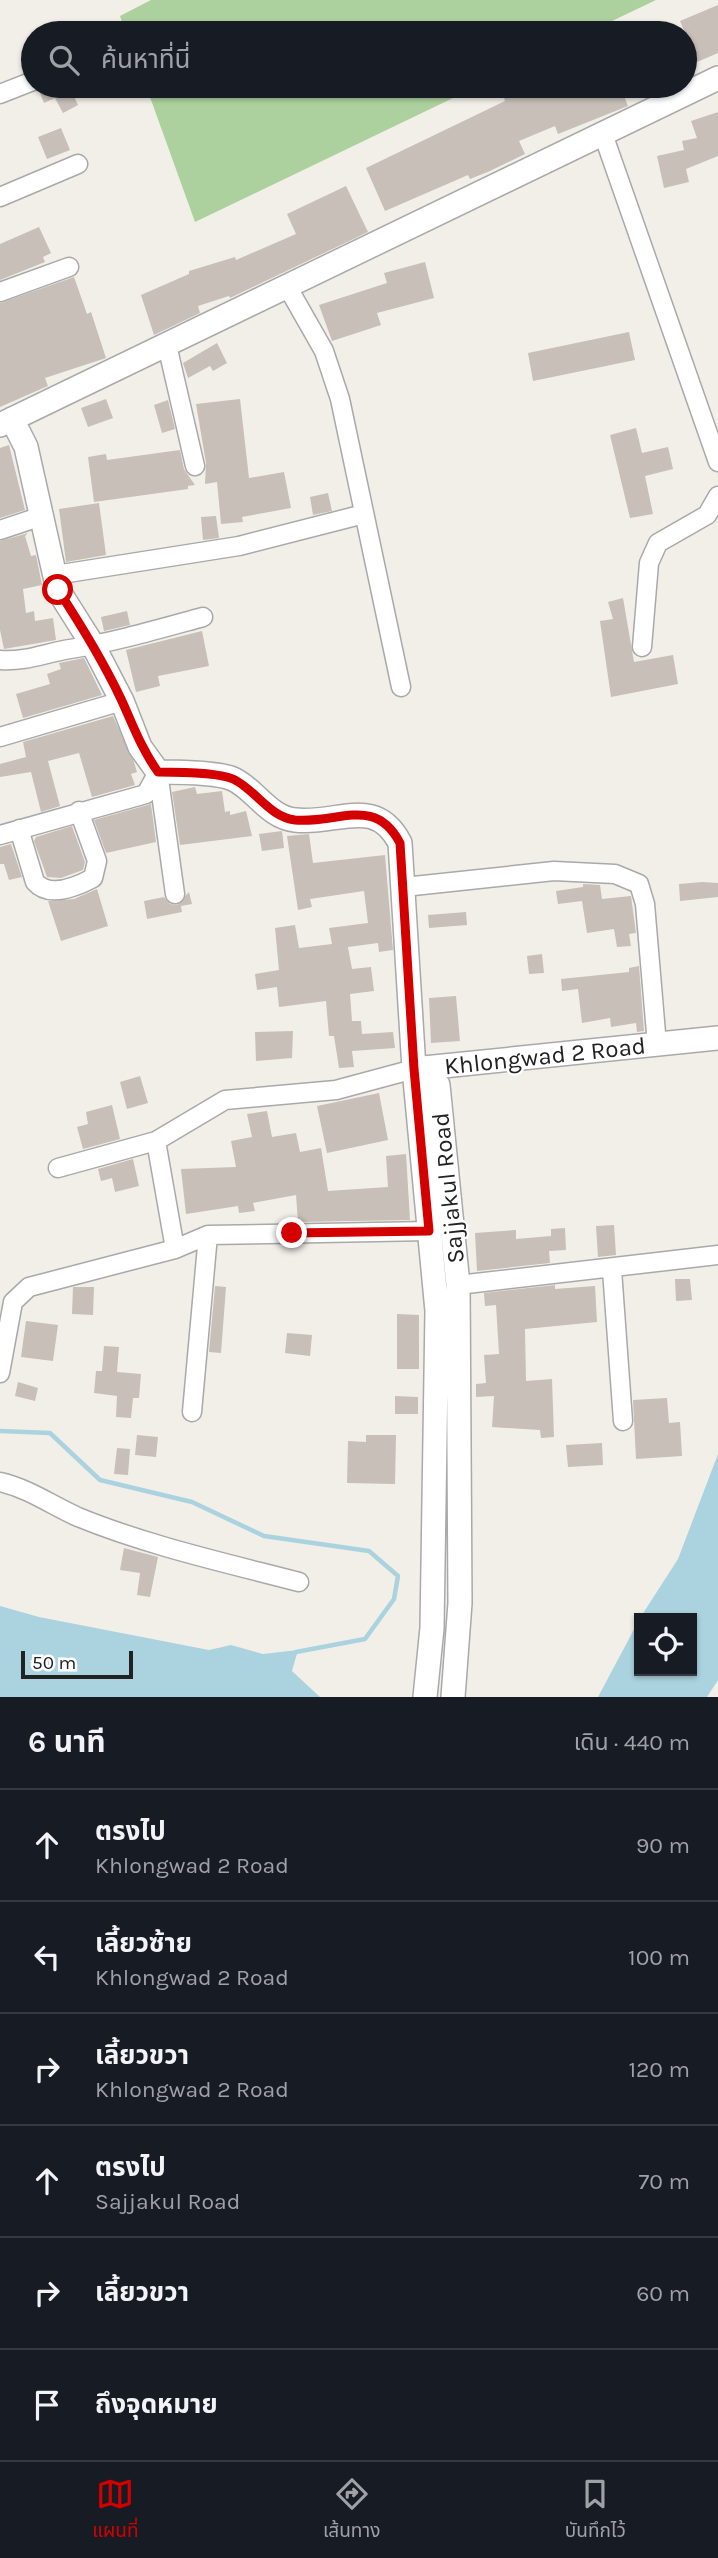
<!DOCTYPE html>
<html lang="th">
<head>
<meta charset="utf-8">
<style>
  body { margin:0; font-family:Karla,"Noto Sans Thai",sans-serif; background:#20242c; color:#f1f3f6 }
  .controls { position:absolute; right:21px; bottom:21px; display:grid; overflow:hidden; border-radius:0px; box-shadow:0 2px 5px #0004 }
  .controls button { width:63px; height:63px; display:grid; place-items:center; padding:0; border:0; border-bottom:2px solid #363941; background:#171b24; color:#f1f3f6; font:35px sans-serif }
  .scale { position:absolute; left:21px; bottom:18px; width:112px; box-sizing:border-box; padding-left:7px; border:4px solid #222; border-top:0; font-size:19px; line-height:24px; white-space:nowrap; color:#222; -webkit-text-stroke:5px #fff; paint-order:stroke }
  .stop { position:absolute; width:21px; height:21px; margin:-16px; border:5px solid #d40000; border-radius:50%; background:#fff }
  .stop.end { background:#d40000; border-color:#fff; box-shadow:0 2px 7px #0008 }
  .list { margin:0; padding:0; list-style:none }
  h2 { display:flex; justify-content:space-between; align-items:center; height:91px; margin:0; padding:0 28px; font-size:30px }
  h2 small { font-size:23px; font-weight:400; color:#9ea1a6 }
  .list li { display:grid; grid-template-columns:46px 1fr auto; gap:21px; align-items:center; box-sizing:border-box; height:112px; padding:0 28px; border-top:2px solid #363941 }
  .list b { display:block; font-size:26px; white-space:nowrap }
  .list p { margin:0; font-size:23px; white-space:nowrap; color:#9ea1a6 }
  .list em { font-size:23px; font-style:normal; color:#9ea1a6 }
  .icon { flex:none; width:38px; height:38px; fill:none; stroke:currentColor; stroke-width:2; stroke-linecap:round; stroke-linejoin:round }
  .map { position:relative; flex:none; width:718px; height:1697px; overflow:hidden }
  .search { position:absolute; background:#171b24; box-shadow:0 2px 5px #0004; left:21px; right:21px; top:21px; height:77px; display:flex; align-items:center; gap:18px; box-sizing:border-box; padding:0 24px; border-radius:38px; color:#9ea1a6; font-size:26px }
  .sheet { height:763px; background:#171b24 }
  nav { display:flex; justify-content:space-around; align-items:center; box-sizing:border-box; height:98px; border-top:2px solid #363941; background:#171b24; font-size:19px; color:#9ea1a6 }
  nav a { display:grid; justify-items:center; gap:4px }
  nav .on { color:#d40000 }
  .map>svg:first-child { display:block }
  .forest { fill:#add19e }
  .water { fill:#aad3df }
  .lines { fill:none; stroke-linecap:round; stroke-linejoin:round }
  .stream { stroke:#aad3df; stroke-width:4.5 }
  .building { fill:#c7bfb8 }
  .minor-casing { stroke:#a9a9a9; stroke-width:21 }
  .tertiary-casing { stroke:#a9a9a9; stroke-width:26 }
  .minor { stroke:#fff; stroke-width:18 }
  .tertiary { stroke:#fff; stroke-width:23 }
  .route { stroke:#d40000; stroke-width:9 }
  .labels { text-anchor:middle; stroke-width:5; stroke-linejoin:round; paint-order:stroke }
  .street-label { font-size:24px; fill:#222; stroke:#fff }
</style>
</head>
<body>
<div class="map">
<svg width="718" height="1697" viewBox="0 0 718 1697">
  <rect width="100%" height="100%" fill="#f2efe9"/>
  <path class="forest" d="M151,0H656L587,33H126L120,16Z
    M146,86H478L195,222Z"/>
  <path class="water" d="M718,1454V1680L707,1697H598L639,1620V1671H692V1618H640L678,1559Z
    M0,1606L39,1617L209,1650L231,1645L263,1654L298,1650L292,1671L320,1697H0Z"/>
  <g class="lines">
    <path class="stream" d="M0,1431L50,1433L100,1480L192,1502L264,1536L369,1551L398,1576L394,1599L365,1639L296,1652"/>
  </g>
  <path class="building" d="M718,5V53L697,62L680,21Z
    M43,86H80L71,90L78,105L63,113L55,98L44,103L39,91Z
    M528,86H620L628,106L558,134L555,126L519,141L525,154L490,171L470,179L468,175L385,211L366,168L505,101L503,96Z
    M718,112V156L686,169L689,182L664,188L657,156L684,150L682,141L697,138L691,121Z
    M61,128L70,150L47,159L38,137Z
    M346,186L368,232L230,298L229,296L198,306L200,313L154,335L141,295L189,274V271L235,257L236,260L296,234L287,214Z
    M39,227L51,253L43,257L45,262L0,280V244Z
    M425,262L434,298L377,313L381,325L332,341L319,305L387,283L384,273Z
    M74,277L87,314L91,312L106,358L45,378L48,386L0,407V303Z
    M629,332L635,360L533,381L528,353Z
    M217,343L227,363L213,371L210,366L188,378L183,363Z
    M106,399L113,418L88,427L81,408Z
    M240,399L249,478L284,472L291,508L242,517L243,522L221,524L217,482L205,484L206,463L196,404Z
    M168,400L175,429L162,433L154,405Z
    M636,428L642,453L668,447L673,469L645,476L653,514L630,518L610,435Z
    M9,445L25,510L0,518V448Z
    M180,450L184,469L195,485L188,486V489L94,502L88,457L106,454L107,460Z
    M328,493L332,511L313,515L310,497Z
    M99,503L106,555L66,562L59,509Z
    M216,516L219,538L203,540L201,517Z
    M28,533L25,536L31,556L36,555L42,585L23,589L26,613L34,611L35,621L53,618L56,640L4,649L0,630V541Z
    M623,598L634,662L673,655L678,684L611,697L600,621L613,619L608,602Z
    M127,611L130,625L104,631L101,617Z
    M202,631L209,666L158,676L160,686L136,692L126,650Z
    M84,658L102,695L23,718L16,694L50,684L47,674L61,669L59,663Z
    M113,716L134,762L137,772L131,774L135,785L92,797L79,753L48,761L60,806L41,812L31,772L0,777V764L26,757L23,742Z
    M195,787L197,794L222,791L225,812L230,811V815L246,811L252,836L180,845L172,792Z
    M151,804L156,842L106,853L94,820Z
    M72,826L85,862L83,870L61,878L47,877L34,841L36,837Z
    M282,831L284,848L262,851L259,834Z
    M309,834L313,863L385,855L393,950L379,952L378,943L348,947L352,969L371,967L374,991L350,994L352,1021H361L362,1034L393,1032L395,1048L352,1051L354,1067L339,1068L334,1036H329L326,1001L279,1007L277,987L257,990L255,974L279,970L275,928L295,925L299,948L332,944L329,928L368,923L364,891L310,899L312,907L298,910L287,836Z
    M11,844L22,877L9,880L4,864H0V847Z
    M702,882L718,883V897L680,901L679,884Z
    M583,884L600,885L602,899L631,896L636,933L629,934L631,946L617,947L614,929L587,933L582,901L558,904L556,891L583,887Z
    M97,889L108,926L61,941L48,901L74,899Z
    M189,892L192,904L181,906L182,912L147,919L144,901L164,897L170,904L177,905Z
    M466,912L467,925L429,928L428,915Z
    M542,954L544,973L529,974L527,956Z
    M639,966L644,1031L637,1032L636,1023L611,1027L610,1018L582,1023L578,989L562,991L561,979L629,972V968Z
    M456,996L460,1041L431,1043L429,998Z
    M293,1031L292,1058L256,1061L255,1032Z
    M140,1076L148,1103L127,1109L120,1082Z
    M379,1093L388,1140L327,1153L317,1106Z
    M112,1105L120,1139L83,1149L77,1127L88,1124L86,1112Z
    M267,1111L272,1137L296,1133L300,1152L321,1148L328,1191L388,1187L386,1156L406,1154L410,1220L298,1222L296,1195L253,1203L255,1211L239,1213L238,1206L186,1214L181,1169L236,1167L231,1141L252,1137L247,1114Z
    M133,1159L139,1186L115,1192L112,1178L101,1181L98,1169Z
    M614,1225L616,1255L598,1257L596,1226Z
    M565,1228L566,1250L549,1251L550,1263L477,1271L475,1233L516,1230V1239L551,1236V1229Z
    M675,1279H690L692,1300L676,1301Z
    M555,1285V1289L595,1286L597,1322L525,1329L526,1381L552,1379L554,1437L541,1438L540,1430L492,1427L494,1396L476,1397V1384L486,1383L484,1355L499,1354L496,1305L485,1306L484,1293Z
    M215,1286L226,1287L221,1353L209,1352Z
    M73,1287H94L93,1315L72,1314Z
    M397,1314L419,1315V1369H397Z
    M26,1321L58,1325L53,1361L21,1357Z
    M287,1333L312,1335L310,1356L285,1353Z
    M104,1346L119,1347L117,1372L141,1374L139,1398H133L131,1418L116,1417L117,1396L94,1393L96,1371H102Z
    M18,1382L38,1388L35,1401L15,1396Z
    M395,1396L418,1397V1414H395Z
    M667,1398L669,1423L680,1422L682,1456L636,1459L633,1400Z
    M137,1435L158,1437L156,1457L135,1455Z
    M366,1435H396L395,1484L347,1483L348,1441L366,1442Z
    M602,1443L603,1465L568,1467L566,1445Z
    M117,1448L130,1449L128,1475L114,1474Z
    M124,1548L158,1557L150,1597L137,1595L140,1573L120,1570Z"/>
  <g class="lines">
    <defs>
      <path id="minor" d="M0,94L33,81
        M603,134L718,462
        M0,197L78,164
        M287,286L324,351L340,399L401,687
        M0,292L69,267
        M167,345L195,466
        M0,530L42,516
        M55,575L239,546L364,514
        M642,647L649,563L658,543L707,515L718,496
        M0,660C26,662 45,653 70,649C115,642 159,629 203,617
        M0,737L122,701
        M19,829L35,882C49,898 76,887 93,878L97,861L79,811
        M0,835L146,794L158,772L175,894
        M404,887L554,871L615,874L639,884L645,904L657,1045
        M156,1141L175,1249
        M58,1168L156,1141L225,1100L336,1090L414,1069
        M612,1270L623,1421
        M458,1285L718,1255
        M0,1373L13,1302L29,1287L175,1249L208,1235L429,1231
        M192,1412L208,1235
        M0,1482C30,1489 51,1505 78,1517C149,1546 226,1563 299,1582"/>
      <path id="tertiary" d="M12,419L26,447L58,590L94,647L122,701L140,747L158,772C176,772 217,772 233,779C255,789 268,817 295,820C338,825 375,795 400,843L414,1069L437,1311L432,1628L425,1697
        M0,425L718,78
        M414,1069L438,1085L458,1285L460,1603L453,1697
        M414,1069L718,1038"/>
    </defs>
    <use href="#minor" class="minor-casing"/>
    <use href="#tertiary" class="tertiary-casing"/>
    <use href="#minor" class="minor"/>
    <use href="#tertiary" class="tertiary"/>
  </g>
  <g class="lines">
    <path class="route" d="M58,590C81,625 103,661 121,699C133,725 141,748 158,772C176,772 217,772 233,779C255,789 269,817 295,820C338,824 375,795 400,843L414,1069L429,1231L292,1233"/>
  </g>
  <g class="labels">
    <g class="street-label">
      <text transform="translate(545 1056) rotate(-6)" y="8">Khlongwad 2 Road</text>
      <text transform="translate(448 1188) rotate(-96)" y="8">Sajjakul Road</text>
    </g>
  </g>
</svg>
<div class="controls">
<button><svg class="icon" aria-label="locate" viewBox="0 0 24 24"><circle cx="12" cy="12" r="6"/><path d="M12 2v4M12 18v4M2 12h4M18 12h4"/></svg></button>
</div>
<div class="scale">50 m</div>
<div class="stop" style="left:58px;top:590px"></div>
<div class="stop end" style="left:292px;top:1233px"></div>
<div class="search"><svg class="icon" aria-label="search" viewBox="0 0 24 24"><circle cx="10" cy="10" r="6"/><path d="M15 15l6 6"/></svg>ค้นหาที่นี่</div>
</div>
<section class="sheet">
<h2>6 นาที<small>เดิน · 440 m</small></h2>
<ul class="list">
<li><svg class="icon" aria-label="ahead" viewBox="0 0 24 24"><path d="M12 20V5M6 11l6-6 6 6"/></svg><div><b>ตรงไป</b><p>Khlongwad 2 Road</p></div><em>90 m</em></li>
<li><svg class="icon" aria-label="left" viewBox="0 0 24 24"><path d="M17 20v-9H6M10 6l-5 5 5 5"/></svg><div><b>เลี้ยวซ้าย</b><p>Khlongwad 2 Road</p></div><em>100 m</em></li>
<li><svg class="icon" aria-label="right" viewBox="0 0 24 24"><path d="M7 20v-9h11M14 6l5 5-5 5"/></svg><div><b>เลี้ยวขวา</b><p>Khlongwad 2 Road</p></div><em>120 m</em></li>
<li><svg class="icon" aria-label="ahead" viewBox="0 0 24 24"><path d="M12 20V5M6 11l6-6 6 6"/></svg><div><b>ตรงไป</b><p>Sajjakul Road</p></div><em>70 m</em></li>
<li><svg class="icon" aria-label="right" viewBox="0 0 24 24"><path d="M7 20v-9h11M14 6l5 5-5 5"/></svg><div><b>เลี้ยวขวา</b></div><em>60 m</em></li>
<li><svg class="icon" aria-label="arrive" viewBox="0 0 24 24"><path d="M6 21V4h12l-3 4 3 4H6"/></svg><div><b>ถึงจุดหมาย</b></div></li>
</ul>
</section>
<nav>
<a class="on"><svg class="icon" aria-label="map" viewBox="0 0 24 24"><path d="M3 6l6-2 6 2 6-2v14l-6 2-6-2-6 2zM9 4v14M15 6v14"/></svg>แผนที่</a>
<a><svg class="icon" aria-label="directions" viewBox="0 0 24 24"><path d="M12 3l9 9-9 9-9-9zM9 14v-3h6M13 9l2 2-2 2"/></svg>เส้นทาง</a>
<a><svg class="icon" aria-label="saved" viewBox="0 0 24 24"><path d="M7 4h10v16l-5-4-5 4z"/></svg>บันทึกไว้</a>
</nav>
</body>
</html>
